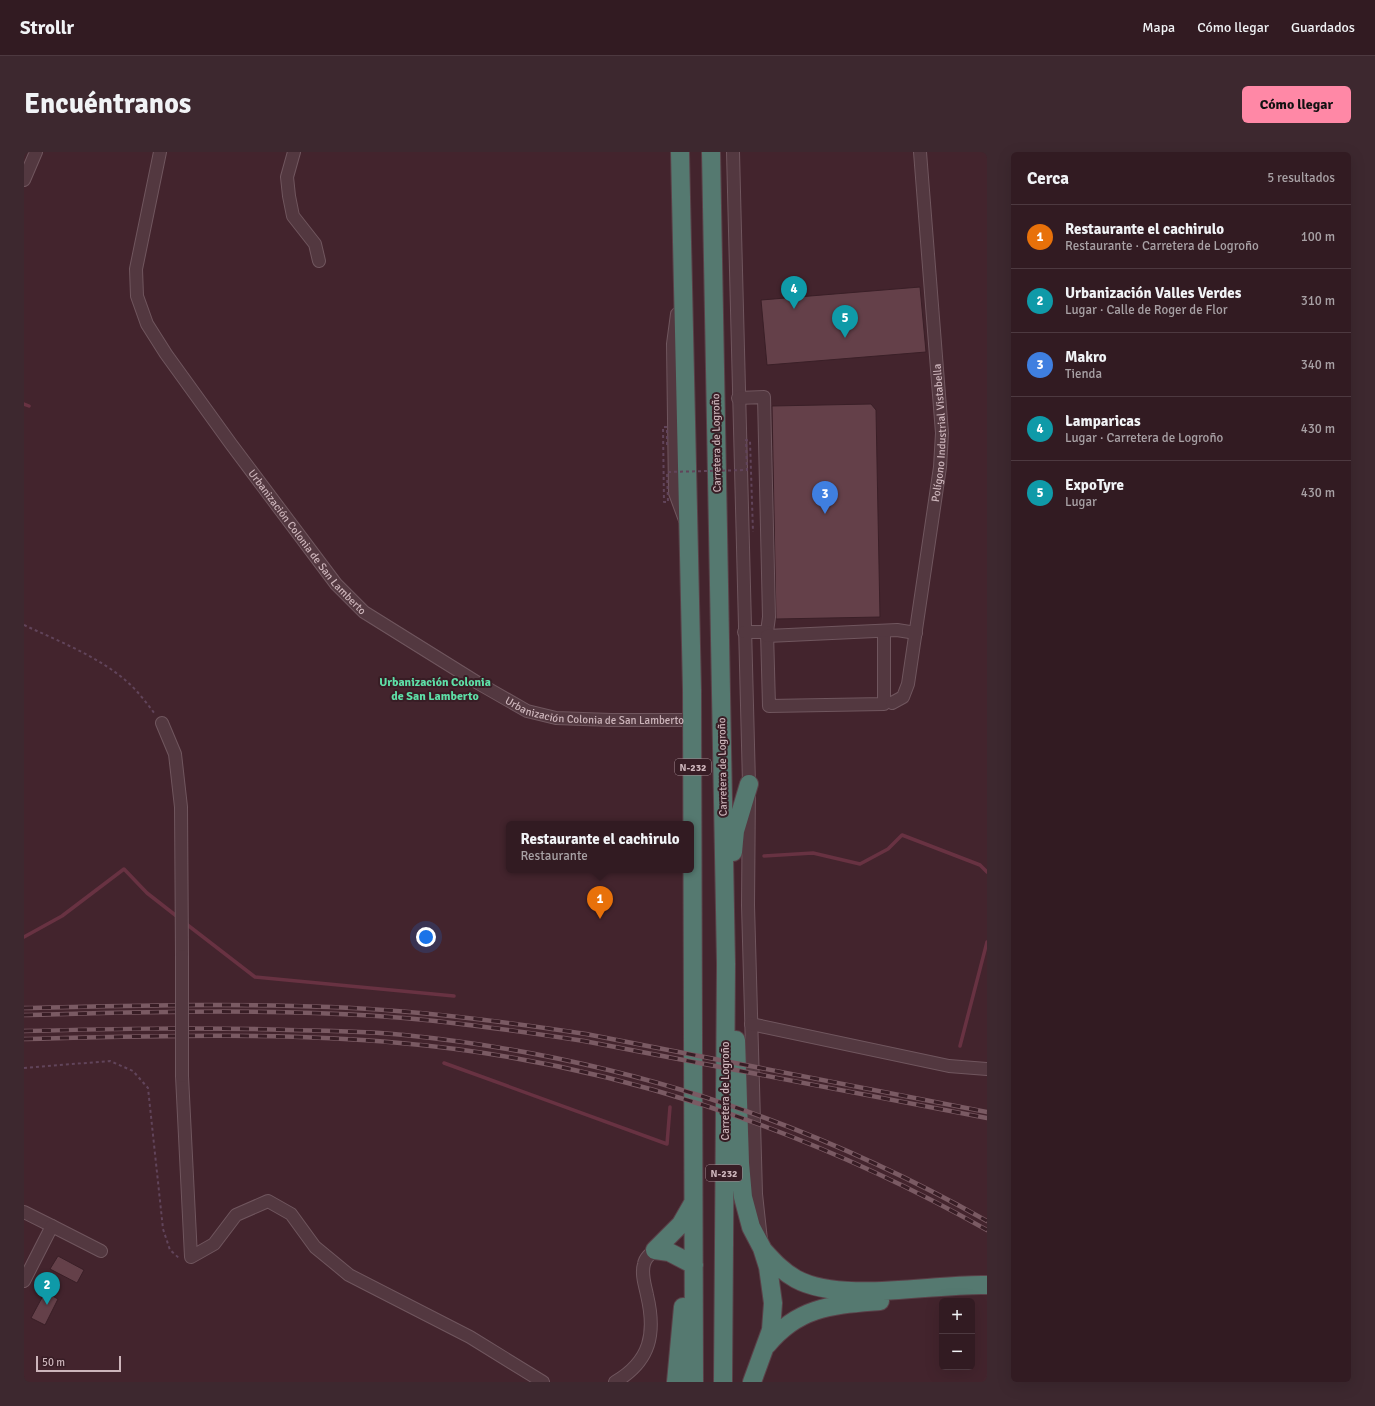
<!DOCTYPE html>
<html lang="es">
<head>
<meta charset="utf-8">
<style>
  body { margin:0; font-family:Signika,sans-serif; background:#3d282f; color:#f1f3f6 }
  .controls { position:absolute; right:12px; bottom:12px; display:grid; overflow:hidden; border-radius:6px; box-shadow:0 4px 16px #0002 }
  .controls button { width:36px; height:36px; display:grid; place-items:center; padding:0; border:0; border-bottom:1px solid #4d3940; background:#321b22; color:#f1f3f6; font:20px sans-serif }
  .scale { position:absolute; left:12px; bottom:10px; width:85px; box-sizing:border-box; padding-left:4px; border:2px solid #cdb5bb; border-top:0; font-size:11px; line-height:14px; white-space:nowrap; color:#cdb5bb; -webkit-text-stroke:3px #381d25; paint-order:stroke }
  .you { position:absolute; left:402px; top:785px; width:14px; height:14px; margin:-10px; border:3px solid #fff; border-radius:50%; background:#1a73e8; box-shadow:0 0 0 6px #1a73e833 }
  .badge { display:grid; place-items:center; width:26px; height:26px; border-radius:50%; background:#ff88a6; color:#fff; font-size:13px; font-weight:700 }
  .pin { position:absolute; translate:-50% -33px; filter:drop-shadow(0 1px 2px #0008) }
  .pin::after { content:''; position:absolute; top:21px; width:14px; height:12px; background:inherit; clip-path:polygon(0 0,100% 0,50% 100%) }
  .popup { position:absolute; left:482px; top:669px; width:188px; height:52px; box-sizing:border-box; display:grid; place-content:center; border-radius:6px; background:#321b22; filter:drop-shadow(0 1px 3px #0005); font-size:13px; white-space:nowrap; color:#a8a1a5 }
  .popup b { font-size:15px; color:#f1f3f6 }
  .popup::after { content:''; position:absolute; left:50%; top:100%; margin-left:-8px; border:8px solid transparent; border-top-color:#321b22 }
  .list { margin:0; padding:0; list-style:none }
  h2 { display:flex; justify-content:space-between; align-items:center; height:52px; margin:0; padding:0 16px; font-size:17px }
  h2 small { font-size:13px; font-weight:400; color:#a8a1a5 }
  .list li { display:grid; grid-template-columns:26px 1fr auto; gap:12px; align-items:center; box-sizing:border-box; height:64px; padding:0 16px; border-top:1px solid #4d3940 }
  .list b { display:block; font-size:15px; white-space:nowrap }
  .list p { margin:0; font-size:13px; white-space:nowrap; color:#a8a1a5 }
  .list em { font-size:13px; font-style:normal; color:#a8a1a5 }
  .map { position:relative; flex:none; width:963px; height:1230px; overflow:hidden; border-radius:6px }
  header { display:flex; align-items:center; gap:24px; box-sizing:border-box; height:56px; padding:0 20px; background:#321b22; border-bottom:1px solid #4d3940 }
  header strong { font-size:19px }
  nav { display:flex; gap:22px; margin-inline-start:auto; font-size:14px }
  .intro { display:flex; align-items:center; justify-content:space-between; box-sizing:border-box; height:96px; padding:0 24px }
  h1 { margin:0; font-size:28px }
  .button { padding:10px 18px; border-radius:6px; background:#ff88a6; color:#111; font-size:14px; font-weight:700 }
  main { display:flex; gap:24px; padding:0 24px }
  aside { flex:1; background:#321b22; border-radius:6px; box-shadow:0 4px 16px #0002 }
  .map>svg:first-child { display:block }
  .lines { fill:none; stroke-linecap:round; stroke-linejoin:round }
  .stream { stroke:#683242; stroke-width:3.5 }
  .building { fill:#644049; stroke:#3a1f27 }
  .minor-casing { stroke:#70565e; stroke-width:14 }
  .highway-casing { stroke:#5a4048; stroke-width:20 }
  .path { stroke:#61445a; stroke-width:2; stroke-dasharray:3 3; stroke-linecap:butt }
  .minor { stroke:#533840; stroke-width:12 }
  .highway { stroke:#557970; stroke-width:18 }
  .rail-casing { stroke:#7a5a63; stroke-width:4.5 }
  .rail { stroke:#381d25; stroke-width:3; stroke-dasharray:9; stroke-linecap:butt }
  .minor-bridge-casing { stroke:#70565e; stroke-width:14; stroke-linecap:butt }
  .path-bridge { stroke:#61445a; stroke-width:2; stroke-dasharray:3 3; stroke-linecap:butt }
  .minor-bridge { stroke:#533840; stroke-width:12 }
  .labels { text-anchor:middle; stroke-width:4; stroke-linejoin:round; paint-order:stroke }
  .shield { fill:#381d25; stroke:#a0878e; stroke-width:1 }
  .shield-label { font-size:10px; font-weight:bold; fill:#cdb5bb }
  .street-label { font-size:11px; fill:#cdb5bb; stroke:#381d25 }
  .neighbourhood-label { font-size:12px; font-weight:bold; fill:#5edfa7; stroke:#381d25 }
</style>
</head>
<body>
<header>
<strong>Strollr</strong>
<nav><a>Mapa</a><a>Cómo llegar</a><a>Guardados</a></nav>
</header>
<div class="intro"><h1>Encuéntranos</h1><a class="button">Cómo llegar</a></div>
<main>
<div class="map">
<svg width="963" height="1230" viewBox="0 0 963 1230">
  <rect width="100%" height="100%" fill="#43242d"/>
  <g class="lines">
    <path class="stream" d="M0,252L5,254
      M740,704L789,701L836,712L864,697L878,683L956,713L963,720
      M161,771L231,825L430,844
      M0,785L38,764L100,717L123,741L155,766
      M936,894L963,790
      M420,911L643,992L646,955"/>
  </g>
  <path class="building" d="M896,135L902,200L743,213L737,148Z
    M847,252L852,258L856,465L752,467L748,254Z
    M34,1104L60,1118L53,1131L26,1117Z
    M21,1140L34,1147L21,1173L7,1166Z"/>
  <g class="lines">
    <defs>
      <g id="minor">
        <path id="s1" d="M136,0L112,117L113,144L123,172L142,202L207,292L312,432L340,460L454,531L503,559L532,566L587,568H668"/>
        <path d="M270,0L263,25L265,44L269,64L291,92L295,109"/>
        <path d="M709,0L725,632L724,753L732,1042L737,1088"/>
        <path d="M0,28L12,0"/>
        <path d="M653,162L649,192L651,341L661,368"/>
        <path d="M714,246L740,245L745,465L743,480L745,554L860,552V480"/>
        <path d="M720,480H743"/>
        <path d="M743,484L873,478L892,481"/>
        <path id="s2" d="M868,551L879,545L884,532L916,315L918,281L896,0"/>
        <path d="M138,571L151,602L157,655L158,804"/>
        <path d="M727,872L925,914L963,917"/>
        <path d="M158,924L167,1105L190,1092L212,1063L244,1049L267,1062L291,1095L325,1123L446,1185L519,1230"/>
        <path d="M0,1060L28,1074"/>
        <path d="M0,1129L28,1074L77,1099"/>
        <path d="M591,1230C627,1209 632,1181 623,1143C621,1133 617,1122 620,1112C621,1106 626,1102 631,1098"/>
      </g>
      <path id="highway" d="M656,0L668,538L670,1230
        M687,0L702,812L699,1230
        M709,700L711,679L725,632
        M712,888L716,1011L719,1045L727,1075L738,1096L744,1115L749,1151L747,1178L728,1230
        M631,1098L657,1072L669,1051
        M631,1098L645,1100L670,1113
        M740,1099C750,1110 759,1120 772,1127C818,1152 911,1131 963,1133
        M743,1193C775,1154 809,1153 856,1149
        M652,1230L659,1155"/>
    </defs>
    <use href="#minor" class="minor-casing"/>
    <use href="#highway" class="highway-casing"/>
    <path class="path" d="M0,473C34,489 71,503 100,527C112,537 122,550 131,562
      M0,916L86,909L109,919L124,936L139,1077L146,1098L156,1107"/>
    <use href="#minor" class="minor"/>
    <use href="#highway" class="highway"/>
    <defs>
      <path id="rail" d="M0,856C102,854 204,851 306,855C392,858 477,869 562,882L963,960
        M0,863C126,860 254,856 380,866C440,871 500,880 560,889L963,966
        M0,879C88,877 177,875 265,878C304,879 342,879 380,883C589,904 780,966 963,1069
        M0,887C125,884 251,880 376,891C583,909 782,976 963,1078"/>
    </defs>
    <use href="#rail" class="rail-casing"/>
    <use href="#rail" class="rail"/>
    <defs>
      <path id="minor-bridge" d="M158,804V924"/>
    </defs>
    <use href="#minor-bridge" class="minor-bridge-casing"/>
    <path class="path-bridge" d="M643,293V275H639L640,350H644L643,320L723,318L722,288L726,289L729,380"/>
    <use href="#minor-bridge" class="minor-bridge"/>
  </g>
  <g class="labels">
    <g class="shield">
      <rect x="651" y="607" width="36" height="16" rx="3"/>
      <rect x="682" y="1013" width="36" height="16" rx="3"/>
    </g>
    <g class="shield-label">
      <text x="669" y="619">N-232</text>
      <text x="700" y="1025">N-232</text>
    </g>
    <g class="street-label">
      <text dy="4" stroke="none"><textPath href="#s2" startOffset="280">Polígono Industrial Vistabella</textPath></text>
      <text transform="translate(692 291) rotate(-91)" y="4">Carretera de Logroño</text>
      <text dy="4" stroke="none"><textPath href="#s1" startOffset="447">Urbanización Colonia de San Lamberto</textPath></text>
      <text dy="4" stroke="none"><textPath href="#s1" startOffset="795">Urbanización Colonia de San Lamberto</textPath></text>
      <text transform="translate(698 615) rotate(-91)" y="4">Carretera de Logroño</text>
      <text transform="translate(701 939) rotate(-90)" y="4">Carretera de Logroño</text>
    </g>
    <g class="neighbourhood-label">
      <text x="411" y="534">Urbanización Colonia<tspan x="411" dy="14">de San Lamberto</tspan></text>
    </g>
  </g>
</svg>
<div class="controls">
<button>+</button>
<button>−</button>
</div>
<div class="scale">50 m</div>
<div class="you"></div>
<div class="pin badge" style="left:576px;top:767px;background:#e8710a">1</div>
<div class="popup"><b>Restaurante el cachirulo</b>Restaurante</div>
<div class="pin badge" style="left:23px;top:1153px;background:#0f9aa8">2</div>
<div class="pin badge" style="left:801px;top:362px;background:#3f7fe0">3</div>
<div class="pin badge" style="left:770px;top:157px;background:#0f9aa8">4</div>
<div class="pin badge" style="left:821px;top:186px;background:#0f9aa8">5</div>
</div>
<aside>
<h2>Cerca<small>5 resultados</small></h2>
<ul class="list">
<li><span class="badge" style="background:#e8710a">1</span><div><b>Restaurante el cachirulo</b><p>Restaurante · Carretera de Logroño</p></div><em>100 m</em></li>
<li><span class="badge" style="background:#0f9aa8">2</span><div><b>Urbanización Valles Verdes</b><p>Lugar · Calle de Roger de Flor</p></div><em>310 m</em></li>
<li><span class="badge" style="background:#3f7fe0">3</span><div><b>Makro</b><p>Tienda</p></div><em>340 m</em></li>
<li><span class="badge" style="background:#0f9aa8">4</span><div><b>Lamparicas</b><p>Lugar · Carretera de Logroño</p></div><em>430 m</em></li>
<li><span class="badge" style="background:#0f9aa8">5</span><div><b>ExpoTyre</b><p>Lugar</p></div><em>430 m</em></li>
</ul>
</aside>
</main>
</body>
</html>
